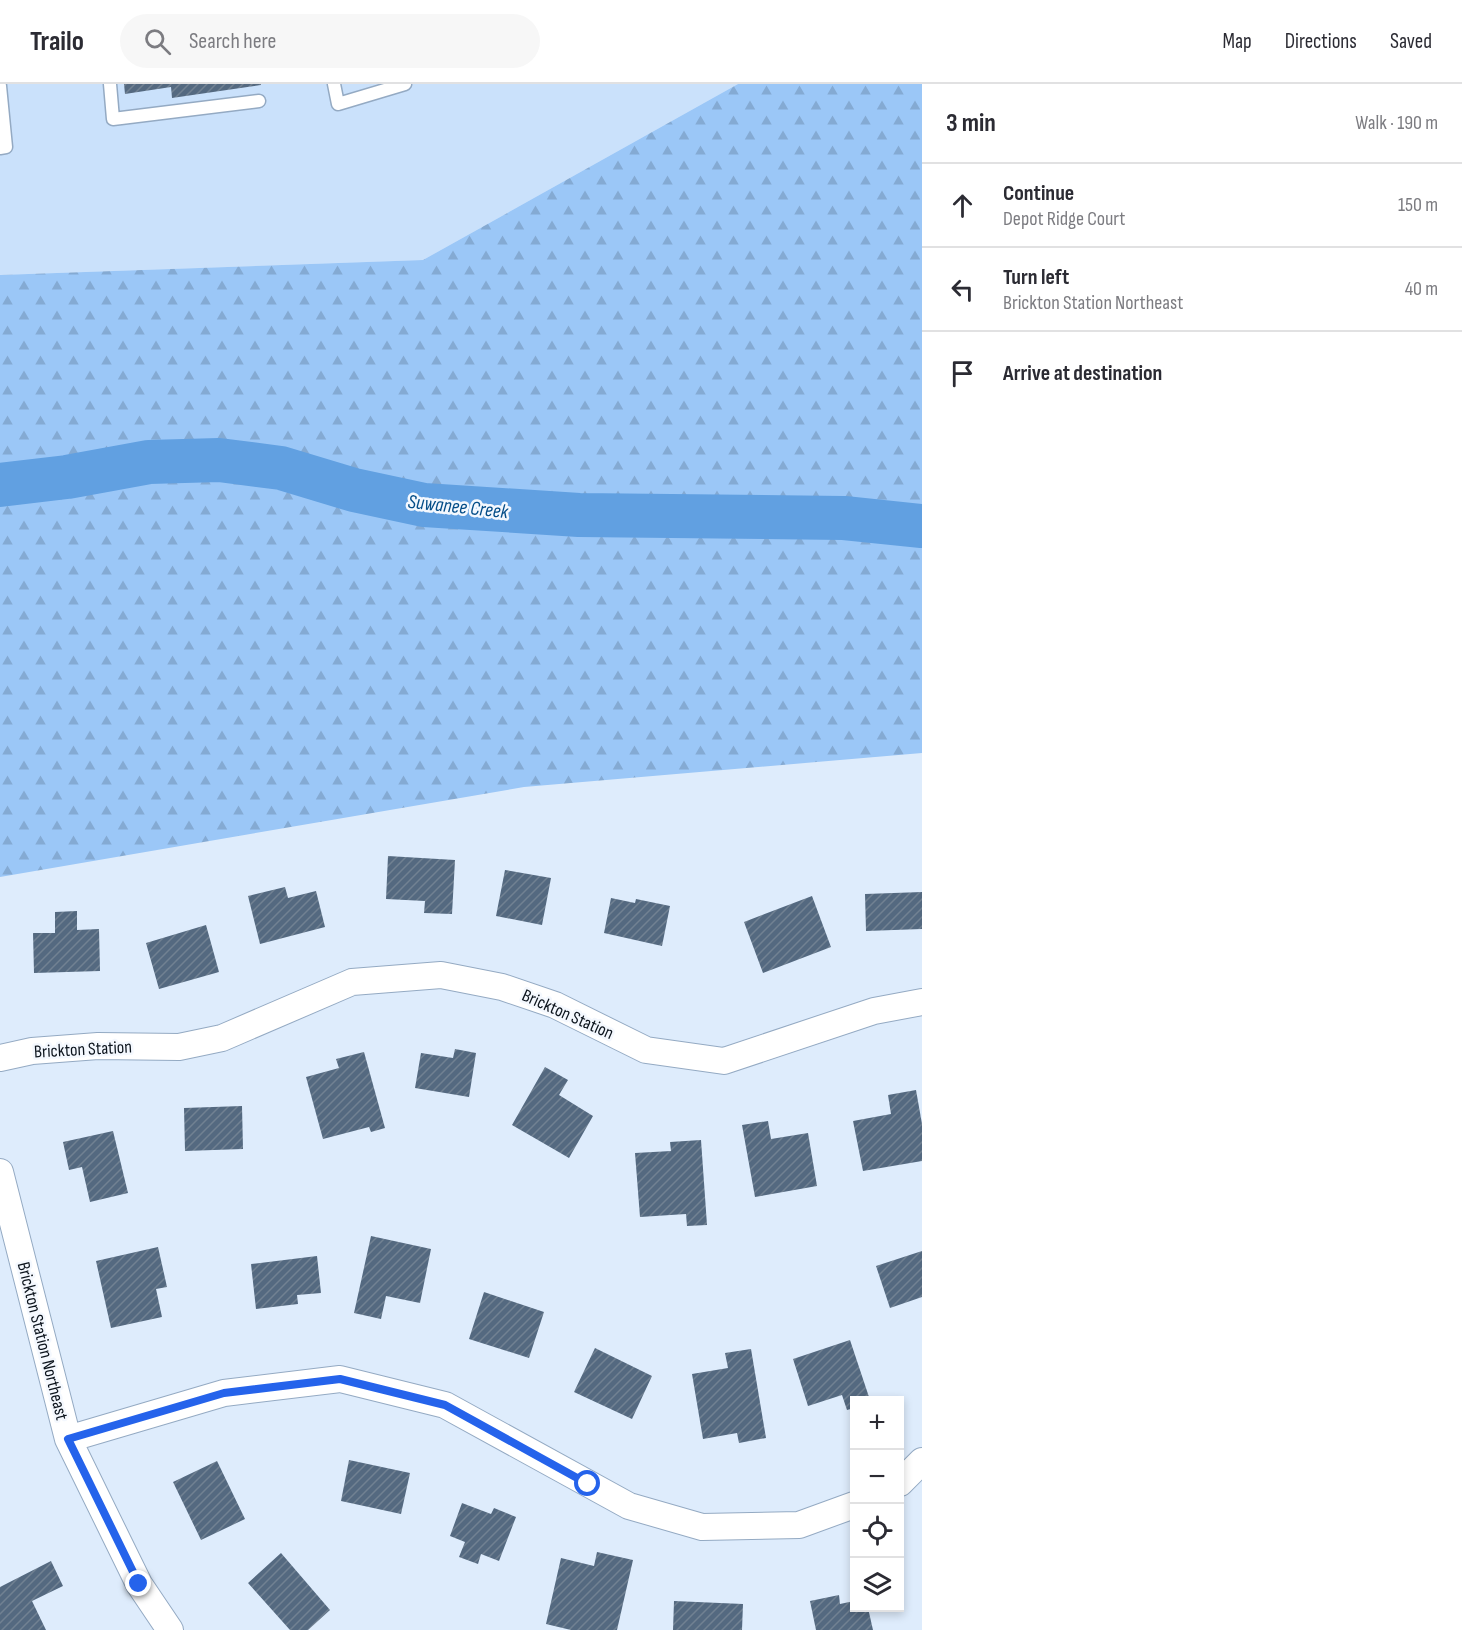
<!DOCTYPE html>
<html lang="en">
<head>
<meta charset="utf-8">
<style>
  body { margin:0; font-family:"Sofia Sans Condensed",sans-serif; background:#f7f7f7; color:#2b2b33 }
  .controls { position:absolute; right:18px; bottom:18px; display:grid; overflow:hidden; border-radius:0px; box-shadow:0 3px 9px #0003 }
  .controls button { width:54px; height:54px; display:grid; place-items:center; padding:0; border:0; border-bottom:2px solid #e1e1e2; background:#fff; color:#2b2b33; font:30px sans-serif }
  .stop { position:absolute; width:18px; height:18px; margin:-14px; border:4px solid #2563eb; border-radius:50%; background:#fff }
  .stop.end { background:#2563eb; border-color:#fff; box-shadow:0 2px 6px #0008 }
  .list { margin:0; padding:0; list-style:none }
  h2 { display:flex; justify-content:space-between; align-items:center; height:78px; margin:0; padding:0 24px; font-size:26px }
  h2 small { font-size:20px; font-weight:400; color:#7c7c81 }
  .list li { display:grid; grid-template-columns:39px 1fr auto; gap:18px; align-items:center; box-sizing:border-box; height:84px; padding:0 24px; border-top:2px solid #e1e1e2 }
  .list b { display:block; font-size:22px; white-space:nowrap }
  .list p { margin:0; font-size:20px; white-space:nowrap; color:#7c7c81 }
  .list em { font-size:20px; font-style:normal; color:#7c7c81 }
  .icon { flex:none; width:33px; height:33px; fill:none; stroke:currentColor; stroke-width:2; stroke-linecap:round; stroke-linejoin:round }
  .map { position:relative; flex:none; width:922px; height:1546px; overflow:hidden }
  header { display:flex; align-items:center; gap:36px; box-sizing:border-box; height:84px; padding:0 30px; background:#fff; border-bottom:2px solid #e1e1e2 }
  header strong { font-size:28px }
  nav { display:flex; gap:33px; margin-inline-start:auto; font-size:21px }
  .search { width:420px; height:54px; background:#f7f7f7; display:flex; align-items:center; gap:15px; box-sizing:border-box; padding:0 21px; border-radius:33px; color:#7c7c81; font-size:22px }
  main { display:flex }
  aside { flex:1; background:#fff }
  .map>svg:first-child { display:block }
  .built { fill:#cae1fb }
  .forest { fill:url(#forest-firs) }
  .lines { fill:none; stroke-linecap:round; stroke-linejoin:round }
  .river { stroke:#61a0e1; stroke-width:44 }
  .building { fill:url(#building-hatch) }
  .service-casing { stroke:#94aac3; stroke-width:15 }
  .minor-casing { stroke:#94aac3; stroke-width:28 }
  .service { stroke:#fff; stroke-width:12 }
  .minor { stroke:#fff; stroke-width:26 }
  .route { stroke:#2563eb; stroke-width:8 }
  .labels { text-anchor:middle; stroke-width:5; stroke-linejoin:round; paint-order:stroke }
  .street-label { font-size:18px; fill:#0b131c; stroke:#f4f8fe }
  .water-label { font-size:20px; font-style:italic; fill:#044d88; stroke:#f4f8fe }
</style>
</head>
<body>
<header>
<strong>Trailo</strong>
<div class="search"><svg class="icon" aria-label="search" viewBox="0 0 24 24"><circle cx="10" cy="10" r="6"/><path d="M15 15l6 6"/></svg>Search here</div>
<nav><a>Map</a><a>Directions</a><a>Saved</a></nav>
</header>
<main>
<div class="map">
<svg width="922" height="1546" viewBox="0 0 922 1546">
  <defs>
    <pattern id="forest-firs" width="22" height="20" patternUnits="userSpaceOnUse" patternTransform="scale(1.5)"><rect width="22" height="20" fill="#9bc7f7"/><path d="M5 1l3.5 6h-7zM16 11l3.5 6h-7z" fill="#84aad3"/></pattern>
    <pattern id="building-hatch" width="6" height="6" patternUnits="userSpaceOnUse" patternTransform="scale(1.5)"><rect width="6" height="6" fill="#546980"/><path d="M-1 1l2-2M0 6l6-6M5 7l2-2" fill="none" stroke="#718192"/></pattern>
  </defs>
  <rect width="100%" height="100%" fill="#deecfc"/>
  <path class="built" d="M0,0H738L423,176L0,191Z"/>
  <path class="forest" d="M738,0H922V669L524,703L0,793V191L423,176Z"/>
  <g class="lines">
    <path class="river" d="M0,401L67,393L149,378L219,376L281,384L354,406L424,421L579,431L844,434L922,442"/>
  </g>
  <path class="building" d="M124,0H261V1L172,14L171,3L125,10Z
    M388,772L455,776L452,830L424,829L425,817L386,815Z
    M505,786L551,794L542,841L496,832Z
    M285,803L288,814L316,807L325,843L260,860L248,812Z
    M922,808V845L866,847L865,810Z
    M812,812L831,863L763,889L744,838Z
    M611,814L635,819L636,815L670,822L662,862L604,849Z
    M77,827V846L99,845L100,887L34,889L33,849H55V828Z
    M206,841L219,888L159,905L146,859Z
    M455,965L476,969L469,1013L415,1004L421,969L453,974Z
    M364,968L385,1044L371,1048L369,1043L323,1055L306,993L339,984L336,975Z
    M545,983L568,996L559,1011L593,1032L569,1074L512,1041Z
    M916,1006L922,1040V1077L863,1087L853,1037L891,1030L888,1011Z
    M242,1022L243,1065L185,1067L184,1024Z
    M768,1037L771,1055L808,1049L817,1102L755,1113L742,1041Z
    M113,1047L128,1109L90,1118L82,1083L69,1086L63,1058Z
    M701,1056L707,1141L687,1142L686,1130L640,1133L635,1069L671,1067L670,1058Z
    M371,1152L431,1165L420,1219L386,1212L381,1235L354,1229Z
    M158,1163L167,1203L156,1205L162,1233L111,1244L96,1177Z
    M922,1167V1213L890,1224L876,1182Z
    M317,1172L321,1209L297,1211L298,1220L256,1225L251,1180Z
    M484,1208L544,1228L529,1274L469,1255Z
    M850,1256L870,1316H854V1324L847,1326L842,1311L808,1322L793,1275Z
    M595,1264L652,1292L632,1335L574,1308Z
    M751,1265L766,1354L739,1359L737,1349L703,1355L692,1290L728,1284L725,1269Z
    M349,1376L410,1389L401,1430L341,1417Z
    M217,1377L245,1435L201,1456L173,1398Z
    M462,1419L491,1430L494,1424L516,1433L499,1477L481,1470L478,1480L459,1473L465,1458L450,1452Z
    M597,1468L633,1476L617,1546H571L546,1540L561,1474L594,1482Z
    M281,1469L330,1526L308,1546H290L248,1499Z
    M51,1477L63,1502L32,1517L46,1546H0V1503Z
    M839,1511L840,1520L854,1517V1524H868L873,1546H816L810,1517Z
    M674,1517L743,1520L742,1546H673Z"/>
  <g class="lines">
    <defs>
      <path id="service" d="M110,0L113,35L259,17
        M334,0L338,20L405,0
        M0,2L6,63L0,64"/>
      <path id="minor" d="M0,974L32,967L98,962L179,963L222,954L352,898L441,891L502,903L555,921L646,966L724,977L874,927L922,918
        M0,1088L68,1355L139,1500L170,1546
        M68,1355L224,1309L340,1295L445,1321L629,1422L702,1443L799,1441L854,1421
        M900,1399L922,1377"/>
    </defs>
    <use href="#service" class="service-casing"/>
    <use href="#minor" class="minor-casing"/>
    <use href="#service" class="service"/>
    <use href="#minor" class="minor"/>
  </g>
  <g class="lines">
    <path class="route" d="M139,1500L68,1355L224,1309L340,1295L445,1321L588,1400"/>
  </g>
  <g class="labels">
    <g class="street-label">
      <text transform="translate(568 930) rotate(24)" y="6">Brickton Station</text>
      <text transform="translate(83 965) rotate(-3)" y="6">Brickton Station</text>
      <text transform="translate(43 1257) rotate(76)" y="6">Brickton Station Northeast</text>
    </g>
    <g class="water-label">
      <text transform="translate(458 422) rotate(6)" y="7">Suwanee Creek</text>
    </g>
  </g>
</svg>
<div class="controls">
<button>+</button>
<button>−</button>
<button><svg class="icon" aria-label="locate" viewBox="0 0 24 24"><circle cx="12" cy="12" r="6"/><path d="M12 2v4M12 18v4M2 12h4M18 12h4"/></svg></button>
<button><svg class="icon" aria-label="layers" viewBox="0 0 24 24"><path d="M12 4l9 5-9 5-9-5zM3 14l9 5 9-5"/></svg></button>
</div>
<div class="stop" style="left:588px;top:1400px"></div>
<div class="stop end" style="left:139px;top:1500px"></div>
</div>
<aside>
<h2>3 min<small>Walk · 190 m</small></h2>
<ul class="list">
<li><svg class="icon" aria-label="ahead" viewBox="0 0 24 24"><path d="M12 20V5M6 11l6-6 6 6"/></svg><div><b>Continue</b><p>Depot Ridge Court</p></div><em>150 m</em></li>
<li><svg class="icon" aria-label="left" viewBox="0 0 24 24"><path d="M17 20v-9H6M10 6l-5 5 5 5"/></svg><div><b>Turn left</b><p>Brickton Station Northeast</p></div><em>40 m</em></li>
<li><svg class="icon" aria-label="arrive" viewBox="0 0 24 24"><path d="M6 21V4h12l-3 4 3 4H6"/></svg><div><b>Arrive at destination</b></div></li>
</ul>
</aside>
</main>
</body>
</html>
